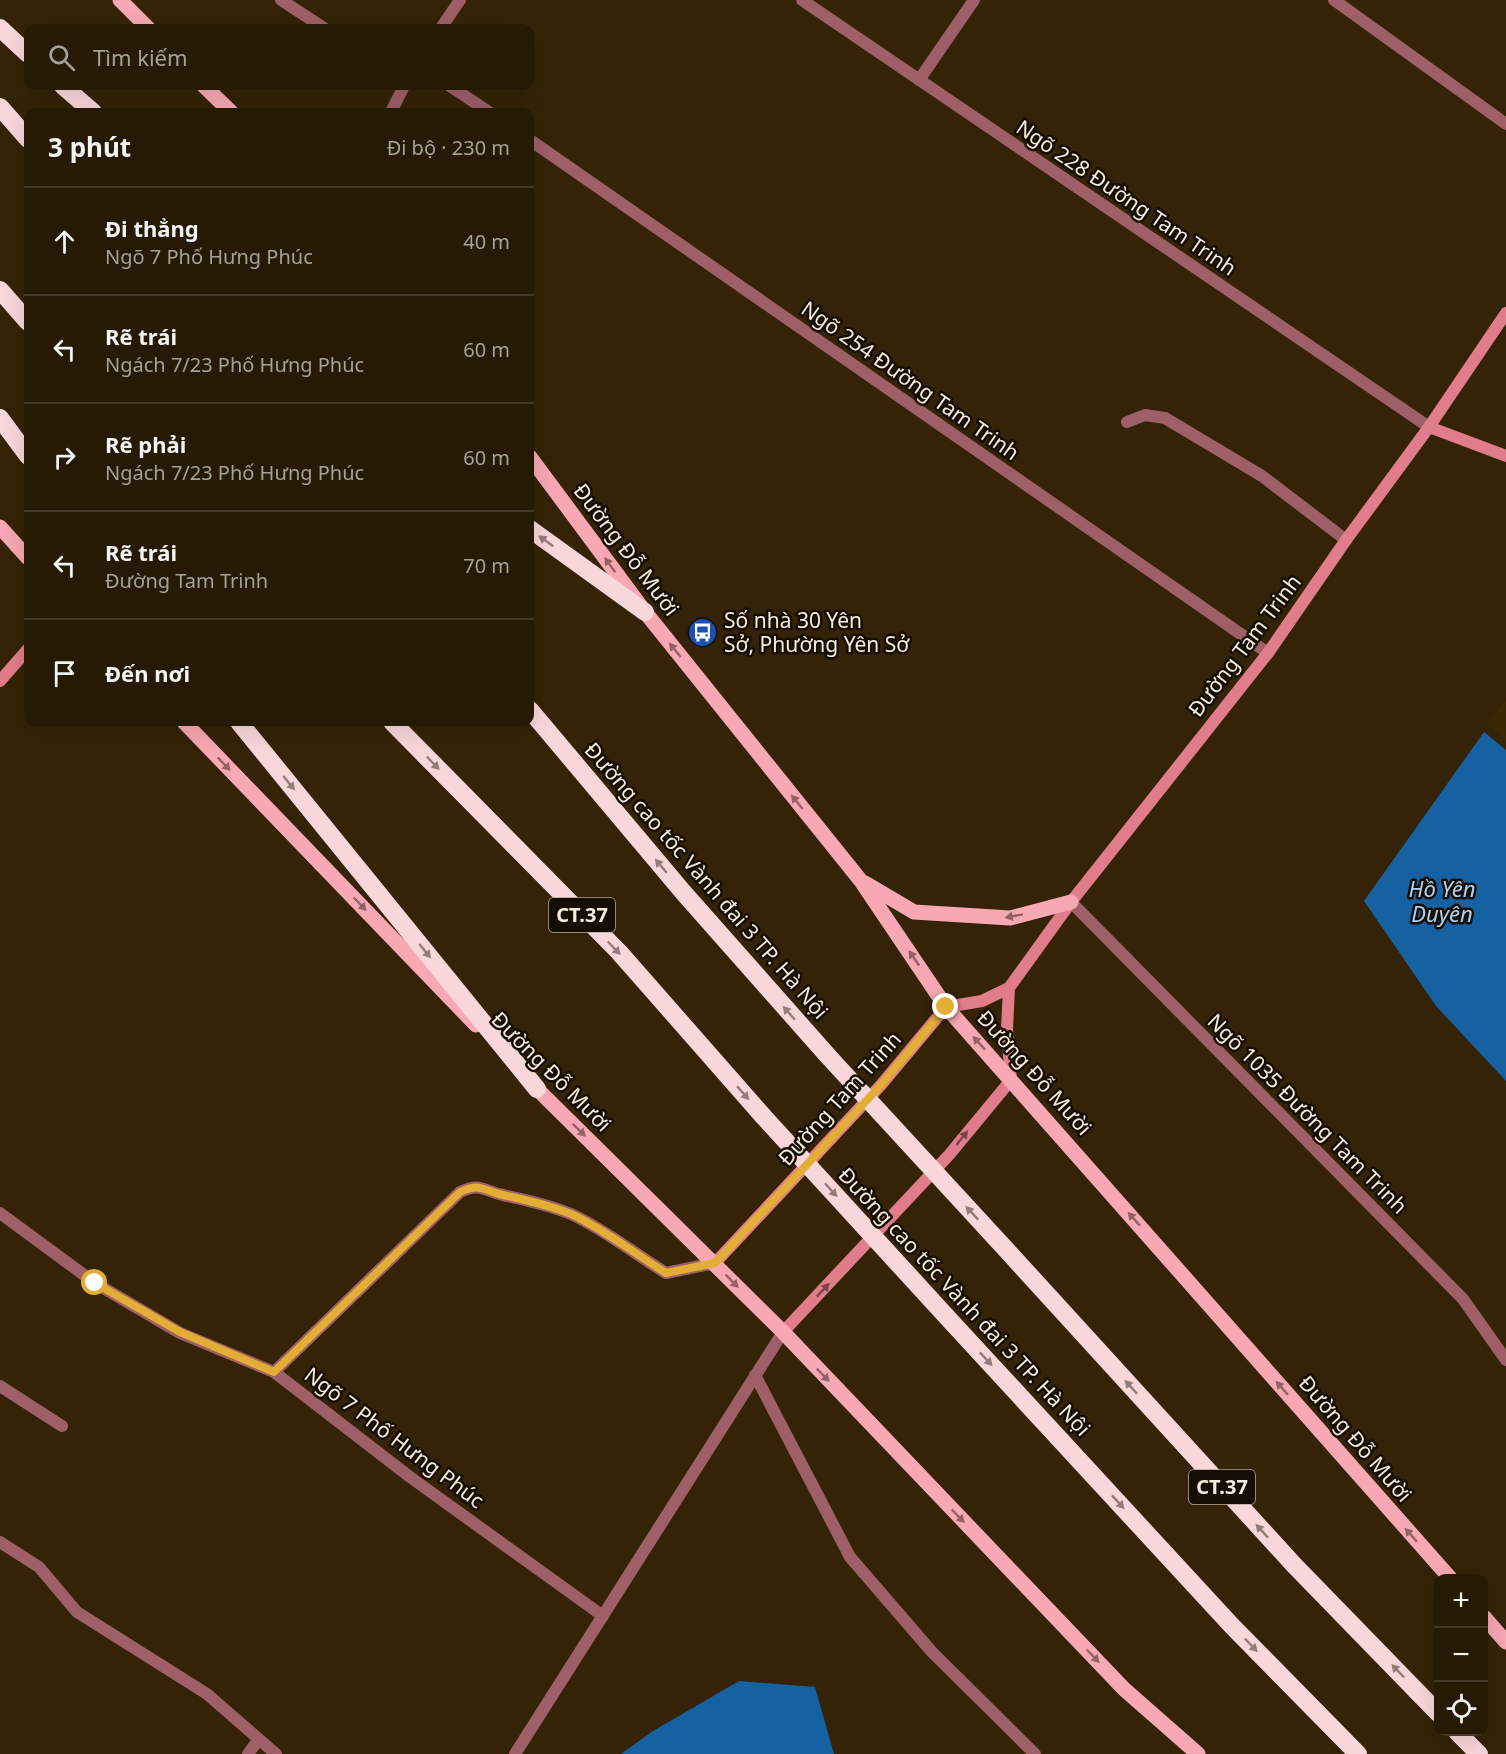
<!DOCTYPE html>
<html lang="vi">
<head>
<meta charset="utf-8">
<style>
  body { margin:0; font-family:"Noto Sans",sans-serif; background:#2f230f; color:#f1f3f6 }
  .controls { position:absolute; right:18px; bottom:18px; display:grid; overflow:hidden; border-radius:12px; box-shadow:0 6px 24px #0002 }
  .controls button { width:54px; height:54px; display:grid; place-items:center; padding:0; border:0; border-bottom:2px solid #433827; background:#271a05; color:#f1f3f6; font:30px sans-serif }
  .stop { position:absolute; width:18px; height:18px; margin:-14px; border:4px solid #e3ae35; border-radius:50%; background:#fff }
  .stop.end { background:#e3ae35; border-color:#fff; box-shadow:0 2px 6px #0008 }
  .list { margin:0; padding:0; list-style:none }
  h2 { display:flex; justify-content:space-between; align-items:center; height:78px; margin:0; padding:0 24px; font-size:26px }
  h2 small { font-size:20px; font-weight:400; color:#a4a19a }
  .list li { display:grid; grid-template-columns:39px 1fr auto; gap:18px; align-items:center; box-sizing:border-box; height:108px; padding:0 24px; border-top:2px solid #433827 }
  .list b { display:block; font-size:22px; white-space:nowrap }
  .list p { margin:0; font-size:20px; white-space:nowrap; color:#a4a19a }
  .list em { font-size:20px; font-style:normal; color:#a4a19a }
  .icon { flex:none; width:33px; height:33px; fill:none; stroke:currentColor; stroke-width:2; stroke-linecap:round; stroke-linejoin:round }
  .map { position:relative; flex:none; width:1506px; height:1754px; overflow:hidden }
  .search { position:absolute; background:#271a05; box-shadow:0 6px 24px #0002; left:24px; top:24px; width:510px; height:66px; display:flex; align-items:center; gap:15px; box-sizing:border-box; padding:0 21px; border-radius:12px; color:#a4a19a; font-size:22px }
  .panel { position:absolute; background:#271a05; box-shadow:0 6px 24px #0002; left:24px; top:108px; width:510px; height:618px; border-radius:12px }
  .map>svg:first-child { display:block }
  .built { fill:#3c2703 }
  .water { fill:#1661a1 }
  .lines { fill:none; stroke-linecap:round; stroke-linejoin:round }
  .lane { stroke:#9e5f67; stroke-width:12 }
  .street { stroke:#9e5f67; stroke-width:12 }
  .secondary { stroke:#e17d8b; stroke-width:12 }
  .primary { stroke:#f7a8b2; stroke-width:15 }
  .highway { stroke:#f8d7da; stroke-width:18 }
  .highway-bridge { stroke:#f8d7da; stroke-width:18 }
  .oneway { fill:#927d7a }
  .oneway2 { fill:#926364 }
  .oneway3 { fill:#7c4648 }
  .route { stroke:#e3ae35; stroke-width:8 }
  .labels { text-anchor:middle; stroke-width:5; stroke-linejoin:round; paint-order:stroke }
  .shield { fill:#160e04; stroke:#b4a99b; stroke-width:1.5 }
  .shield-label { font-size:20px; font-weight:bold; fill:#f7ebdc }
  .street-label { font-size:21px; fill:#f7ebdc; stroke:#160e04 }
  .poi-label { font-size:21px; fill:#f7ebdc; stroke:#160e04; text-anchor:start }
  .water-label { font-size:22px; font-style:italic; fill:#afd1f4; stroke:#160e04 }
</style>
</head>
<body>
<div class="map">
<svg width="1506" height="1754" viewBox="0 0 1506 1754">
  <rect width="100%" height="100%" fill="#342307"/>
  <path class="built" d="M1506,700V741L1486,724Z"/>
  <path class="water" d="M1484,732L1506,750V1081L1436,1006L1364,901Z
    M739,1681L815,1687L834,1754H621L653,1731Z"/>
  <g class="lines">
    <path class="lane" d="M281,0L324,28
      M802,0L1429,427
      M1334,0L1506,124
      M919,80L974,0
      M450,86L489,112
      M530,140L1268,653
      M0,1213L95,1283L180,1333L274,1372L410,1477L603,1616
      M274,1372L460,1192C481,1182 483,1191 503,1195C526,1200 549,1205 571,1214C604,1229 635,1254 666,1273L715,1263
      M755,1375L850,1557L932,1652L1035,1754
      M0,1386L62,1426
      M0,1542L39,1567L77,1612L207,1694L276,1754
      M248,1754L259,1739"/>
    <path class="street" d="M441,28L460,0
      M391,112L404,86
      M1127,422L1145,415L1165,418L1262,476L1346,540
      M1071,902L1463,1299L1506,1360
      M515,1754L783,1332"/>
    <path class="secondary" d="M1429,427L1506,456
      M0,681L28,649
      M715,1263L881,1085L946,1007L982,1001L1009,988L1071,902L1268,653L1346,540L1429,427L1506,313
      M783,1332L949,1155L1011,1080L1007,1029L1009,988"/>
    <path class="primary" d="M120,0L148,28
      M204,86L231,112
      M530,457L645,612L861,881L946,1007L1450,1578
      M0,527L28,558
      M184,722L476,1025
      M865,883L914,912L1010,918L1071,902
      M530,1082L783,1332L1124,1689L1198,1754
      M1484,1617L1506,1642"/>
    <path class="highway" d="M0,28L28,54
      M63,86L93,112
      M0,107L28,139
      M0,290L28,322
      M0,418L28,456
      M530,529L645,612
      M530,710L683,892L828,1056
      M239,722L537,1089
      M392,722L619,952L763,1116
      M1012,1256L1294,1565L1438,1713
      M946,1316L1232,1626L1358,1754
      M1457,1732L1479,1754"/>
    <path class="highway-bridge" d="M828,1056L1012,1256
      M763,1116L946,1316"/>
  </g>
  <defs><path id="oneway-solid" d="M-6-.8H1V-3.2L6.5 0L1 3.2V.8H-6Z" transform="scale(1.5)"/></defs>
  <g class="oneway">
    <use href="#oneway-solid" transform="translate(546 541) rotate(-144)"/>
    <use href="#oneway-solid" transform="translate(433 763) rotate(46)"/>
    <use href="#oneway-solid" transform="translate(289 783) rotate(51)"/>
    <use href="#oneway-solid" transform="translate(661 866) rotate(-130)"/>
    <use href="#oneway-solid" transform="translate(614 948) rotate(46)"/>
    <use href="#oneway-solid" transform="translate(425 951) rotate(51)"/>
    <use href="#oneway-solid" transform="translate(789 1013) rotate(-131)"/>
    <use href="#oneway-solid" transform="translate(743 1093) rotate(49)"/>
    <use href="#oneway-solid" transform="translate(831 1190) rotate(48)"/>
    <use href="#oneway-solid" transform="translate(972 1213) rotate(-133)"/>
    <use href="#oneway-solid" transform="translate(986 1359) rotate(47)"/>
    <use href="#oneway-solid" transform="translate(1131 1387) rotate(-132)"/>
    <use href="#oneway-solid" transform="translate(1118 1502) rotate(47)"/>
    <use href="#oneway-solid" transform="translate(1262 1531) rotate(-132)"/>
    <use href="#oneway-solid" transform="translate(1251 1645) rotate(46)"/>
    <use href="#oneway-solid" transform="translate(1398 1671) rotate(-134)"/>
  </g>
  <g class="oneway2">
    <use href="#oneway-solid" transform="translate(610 565) rotate(-126)"/>
    <use href="#oneway-solid" transform="translate(675 650) rotate(-129)"/>
    <use href="#oneway-solid" transform="translate(224 764) rotate(46)"/>
    <use href="#oneway-solid" transform="translate(797 802) rotate(-129)"/>
    <use href="#oneway-solid" transform="translate(360 904) rotate(46)"/>
    <use href="#oneway-solid" transform="translate(1014 916) rotate(170)"/>
    <use href="#oneway-solid" transform="translate(914 958) rotate(-124)"/>
    <use href="#oneway-solid" transform="translate(979 1043) rotate(-132)"/>
    <use href="#oneway-solid" transform="translate(579 1130) rotate(44)"/>
    <use href="#oneway-solid" transform="translate(1134 1219) rotate(-131)"/>
    <use href="#oneway-solid" transform="translate(732 1281) rotate(45)"/>
    <use href="#oneway-solid" transform="translate(823 1375) rotate(46)"/>
    <use href="#oneway-solid" transform="translate(1282 1388) rotate(-131)"/>
    <use href="#oneway-solid" transform="translate(958 1516) rotate(46)"/>
    <use href="#oneway-solid" transform="translate(1411 1535) rotate(-131)"/>
    <use href="#oneway-solid" transform="translate(1093 1656) rotate(46)"/>
  </g>
  <g class="oneway3">
    <use href="#oneway-solid" transform="translate(962 1138) rotate(-51)"/>
    <use href="#oneway-solid" transform="translate(823 1290) rotate(-47)"/>
  </g>
  <g class="lines">
    <path class="route" d="M95,1283L180,1332L274,1372L460,1192C481,1182 483,1191 503,1195C526,1200 549,1205 571,1214C604,1229 635,1254 666,1273L715,1263L881,1085L946,1007"/>
  </g>
  <defs>
    <symbol id="bus-disc" viewBox="-11 -11 22 22"><circle r="9.5" fill="#1a4fb4" stroke="#160e04"/><path d="M-5-6H5V4H4V6H2V4H-2V6H-4V4H-5ZM-3.5-4V0h7V-4ZM-3.5 1.2v1.5H-2V1.2ZM2 1.2v1.5H3.5V1.2Z" fill="#fff"/></symbol>
  </defs>
  <g fill-rule="evenodd">
    <use href="#bus-disc" x="686" y="616" width="33" height="33"/>
  </g>
  <g class="labels">
    <g class="shield">
      <rect x="549" y="898" width="66" height="34" rx="4.5"/>
      <rect x="1189" y="1470" width="66" height="34" rx="4.5"/>
    </g>
    <g class="shield-label">
      <text x="582" y="922">CT.37</text>
      <text x="1222" y="1494">CT.37</text>
    </g>
    <g class="street-label">
      <text transform="translate(1126 198) rotate(34)" y="7">Ngõ 228 Đường Tam Trinh</text>
      <text transform="translate(910 381) rotate(35)" y="7">Ngõ 254 Đường Tam Trinh</text>
      <text transform="translate(626 550) rotate(53)" y="7">Đường Đỗ Mười</text>
      <text transform="translate(1245 646) rotate(-53)" y="7">Đường Tam Trinh</text>
      <text transform="translate(706 881) rotate(49)" y="7">Đường cao tốc Vành đai 3 TP. Hà Nội</text>
      <text transform="translate(551 1072) rotate(45)" y="7">Đường Đỗ Mười</text>
      <text transform="translate(1034 1073) rotate(48)" y="7">Đường Đỗ Mười</text>
      <text transform="translate(840 1099) rotate(-48)" y="7">Đường Tam Trinh</text>
      <text transform="translate(1307 1114) rotate(45)" y="7">Ngõ 1035 Đường Tam Trinh</text>
      <text transform="translate(964 1302) rotate(47)" y="7">Đường cao tốc Vành đai 3 TP. Hà Nội</text>
      <text transform="translate(394 1438) rotate(37)" y="7">Ngõ 7 Phố Hưng Phúc</text>
      <text transform="translate(1355 1439) rotate(49)" y="7">Đường Đỗ Mười</text>
    </g>
    <g class="poi-label">
      <text x="724" y="628">Số nhà 30 Yên<tspan x="724" dy="24">Sở, Phường Yên Sở</tspan></text>
    </g>
    <g class="water-label">
      <text x="1442" y="897">Hồ Yên<tspan x="1442" dy="25">Duyên</tspan></text>
    </g>
  </g>
</svg>
<div class="controls">
<button>+</button>
<button>−</button>
<button><svg class="icon" aria-label="locate" viewBox="0 0 24 24"><circle cx="12" cy="12" r="6"/><path d="M12 2v4M12 18v4M2 12h4M18 12h4"/></svg></button>
</div>
<div class="stop" style="left:95px;top:1283px"></div>
<div class="stop end" style="left:946px;top:1007px"></div>
<div class="search"><svg class="icon" aria-label="search" viewBox="0 0 24 24"><circle cx="10" cy="10" r="6"/><path d="M15 15l6 6"/></svg>Tìm kiếm</div>
<section class="panel">
<h2>3 phút<small>Đi bộ · 230 m</small></h2>
<ul class="list">
<li><svg class="icon" aria-label="ahead" viewBox="0 0 24 24"><path d="M12 20V5M6 11l6-6 6 6"/></svg><div><b>Đi thẳng</b><p>Ngõ 7 Phố Hưng Phúc</p></div><em>40 m</em></li>
<li><svg class="icon" aria-label="left" viewBox="0 0 24 24"><path d="M17 20v-9H6M10 6l-5 5 5 5"/></svg><div><b>Rẽ trái</b><p>Ngách 7/23 Phố Hưng Phúc</p></div><em>60 m</em></li>
<li><svg class="icon" aria-label="right" viewBox="0 0 24 24"><path d="M7 20v-9h11M14 6l5 5-5 5"/></svg><div><b>Rẽ phải</b><p>Ngách 7/23 Phố Hưng Phúc</p></div><em>60 m</em></li>
<li><svg class="icon" aria-label="left" viewBox="0 0 24 24"><path d="M17 20v-9H6M10 6l-5 5 5 5"/></svg><div><b>Rẽ trái</b><p>Đường Tam Trinh</p></div><em>70 m</em></li>
<li><svg class="icon" aria-label="arrive" viewBox="0 0 24 24"><path d="M6 21V4h12l-3 4 3 4H6"/></svg><div><b>Đến nơi</b></div></li>
</ul>
</section>
</div>
</body>
</html>
